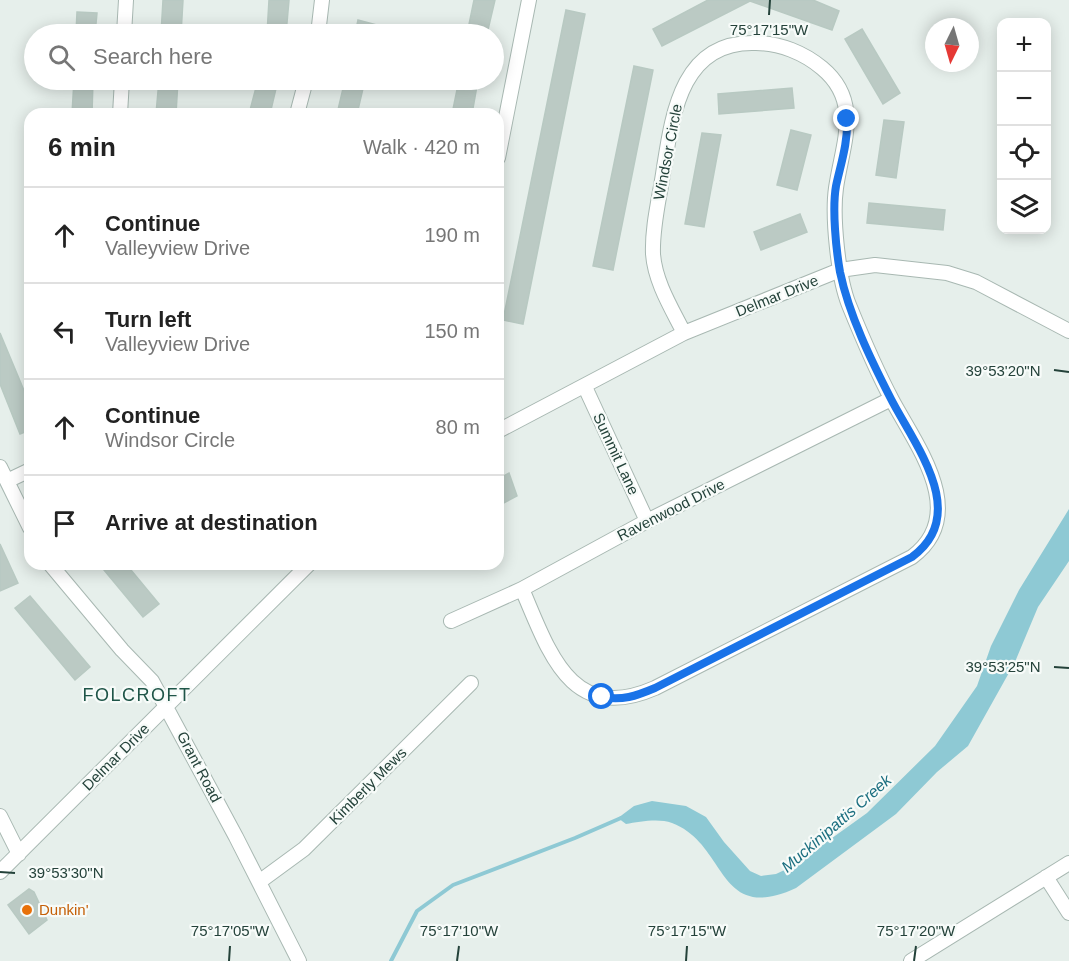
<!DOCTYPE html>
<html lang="en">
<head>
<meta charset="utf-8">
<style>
  body { margin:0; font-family:Helvetica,sans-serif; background:#f6f6f6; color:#222 }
  .controls { position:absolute; right:18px; top:18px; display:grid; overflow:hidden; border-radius:12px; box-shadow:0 3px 15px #0003 }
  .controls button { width:54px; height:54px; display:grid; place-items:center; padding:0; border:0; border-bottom:2px solid #e0e0e0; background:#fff; color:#222; font:30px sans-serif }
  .compass { position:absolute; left:925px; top:18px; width:54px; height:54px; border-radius:50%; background:#fff; box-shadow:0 3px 15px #0003; rotate:185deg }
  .stop { position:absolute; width:18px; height:18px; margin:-14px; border:4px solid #1a73e8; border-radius:50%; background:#fff }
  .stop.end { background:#1a73e8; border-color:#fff; box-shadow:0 2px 6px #0008 }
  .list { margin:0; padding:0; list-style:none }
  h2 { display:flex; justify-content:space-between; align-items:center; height:78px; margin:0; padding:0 24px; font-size:26px }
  h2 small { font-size:20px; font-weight:400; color:#767676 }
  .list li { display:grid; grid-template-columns:39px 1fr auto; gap:18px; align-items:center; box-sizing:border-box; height:96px; padding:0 24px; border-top:2px solid #e0e0e0 }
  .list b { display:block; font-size:22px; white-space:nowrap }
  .list p { margin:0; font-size:20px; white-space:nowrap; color:#767676 }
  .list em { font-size:20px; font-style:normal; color:#767676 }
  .icon { flex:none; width:33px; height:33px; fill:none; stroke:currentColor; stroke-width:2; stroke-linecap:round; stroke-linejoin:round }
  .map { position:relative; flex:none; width:1069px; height:961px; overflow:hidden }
  .search { position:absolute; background:#fff; box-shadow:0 3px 15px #0003; left:24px; top:24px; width:480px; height:66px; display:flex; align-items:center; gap:15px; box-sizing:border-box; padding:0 21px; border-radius:33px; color:#767676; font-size:22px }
  .panel { position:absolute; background:#fff; box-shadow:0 3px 15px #0003; left:24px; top:108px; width:480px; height:462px; border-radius:18px }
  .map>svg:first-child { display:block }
  .water { fill:#8ec9d4 }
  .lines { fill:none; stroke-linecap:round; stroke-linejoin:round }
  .stream { stroke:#8ec9d4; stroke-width:4 }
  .building { fill:#bbcac4; stroke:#b8c9c2; stroke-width:1.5 }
  .minor-casing { stroke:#a8b8b2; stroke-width:16 }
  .minor { stroke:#fff; stroke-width:14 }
  .route { stroke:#1a73e8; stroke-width:8 }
  .ticks { fill:none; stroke:#24423a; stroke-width:2 }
  .food-dot { fill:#e8710a; stroke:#f7fbf9; stroke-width:2 }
  .labels { text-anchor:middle; stroke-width:4.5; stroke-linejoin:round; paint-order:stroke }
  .street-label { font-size:15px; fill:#24423a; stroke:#f7fbf9 }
  .food-label { font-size:15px; fill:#c56008; stroke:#f7fbf9; text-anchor:start }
  .water-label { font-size:16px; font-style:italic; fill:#1c6f80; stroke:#f7fbf9 }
  .quarter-label { font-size:18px; letter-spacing:1.5px; fill:#1f5548; stroke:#f7fbf9 }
  .ticks-label { font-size:15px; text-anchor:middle; fill:#24423a; stroke:#f7fbf9; stroke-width:4.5; stroke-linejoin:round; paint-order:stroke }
</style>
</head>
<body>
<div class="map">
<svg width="1069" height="961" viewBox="0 0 1069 961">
  <rect width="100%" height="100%" fill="#e6efeb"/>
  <path class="water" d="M1069,509V561L1038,607L1015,662L968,746L937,772L896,814L796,888C716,925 728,844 672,823C658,818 639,822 626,824L618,818L634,806L652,801L686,806L706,817L724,842L750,871L761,876L776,874L793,866L867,813L935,746L977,686L991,646L1019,590Z"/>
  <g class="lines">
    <path class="stream" d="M391,961L417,911L453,885L575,838L621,818"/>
  </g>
  <path class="building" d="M163,0H183L181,34H161Z
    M269,0H289L286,34H267Z
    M474,0H495L487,34H467Z
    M708,0H813L839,11L832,30L750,1L662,46L653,29Z
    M566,10L585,14L523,324L503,320Z
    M77,12L97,13L95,34H76Z
    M358,20L377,25L375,34H355Z
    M862,29L900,93L883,104L845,39Z
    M634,66L653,70L613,270L593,266Z
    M74,80H93L92,114H72Z
    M159,80H178L176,114H156Z
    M258,80H278L270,114H249Z
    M345,80H365L357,114H337Z
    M459,80H478L472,114H452Z
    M792,88L794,108L719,114L718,94Z
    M884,120L904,122L896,178L876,175Z
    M791,130L811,135L797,190L777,185Z
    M702,133L721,135L704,227L685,224Z
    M869,203L945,210L943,230L867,223Z
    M800,214L807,232L761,250L754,232Z
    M0,333L30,405V430L20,434L0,384Z
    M509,473L517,496L498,506V479Z
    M0,544L18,583L0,591Z
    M99,564H126L159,604L143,617Z
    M30,596L90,667L75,680L15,608Z
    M29,889L34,892L47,920L29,934L8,905Z"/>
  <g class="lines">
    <defs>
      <path id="minor" d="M124,34L126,0
        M318,34L322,0
        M120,114L122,80
        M297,114L306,80
        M498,158L529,0
        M585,387L647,521
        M498,431L684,333L840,270L875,265L947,273L976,282L1069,331
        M0,467L30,528
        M7,481L30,470
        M50,564L122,650L152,681L236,837L299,961
        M522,589C549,651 570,725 655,688L912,557C970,514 916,445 892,400C876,370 862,337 849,305C838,278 832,216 836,188C842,145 863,102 822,68C804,53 780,43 756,43C680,40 672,117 663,174C659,200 652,227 653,254C655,282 672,309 684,333
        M451,621L522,589L647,521L891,399
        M0,816L19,854
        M0,872L309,564
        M1046,877L1069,913
        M259,882L304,849L471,683
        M911,961L1069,863"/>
    </defs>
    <use href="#minor" class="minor-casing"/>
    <use href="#minor" class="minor"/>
  </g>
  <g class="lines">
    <path class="route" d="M602,697C622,701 636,696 655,688L912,557C971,514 914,444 891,399C871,360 849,315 840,272C836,249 832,209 836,186C841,163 848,143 847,119"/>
  </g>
  <path class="ticks" d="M769,15L770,0M1054,370L1069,372M1054,667L1069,668M0,872L15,873M229,961L230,946M457,961L459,946M686,961L687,946M914,961L916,946"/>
  <circle class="food-dot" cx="27" cy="910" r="6"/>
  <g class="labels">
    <g class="street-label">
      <text transform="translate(668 152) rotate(-79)" y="5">Windsor Circle</text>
      <text transform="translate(777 296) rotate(-22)" y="5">Delmar Drive</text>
      <text transform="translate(616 454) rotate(65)" y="5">Summit Lane</text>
      <text transform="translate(671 510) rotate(-27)" y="5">Ravenwood Drive</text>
      <text transform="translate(116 757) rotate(-45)" y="5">Delmar Drive</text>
      <text transform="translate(199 767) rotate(62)" y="5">Grant Road</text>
      <text transform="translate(368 786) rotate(-45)" y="5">Kimberly Mews</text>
    </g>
    <g class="food-label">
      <text x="39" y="915">Dunkin'</text>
    </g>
    <g class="water-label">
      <text transform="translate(836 823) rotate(-41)" y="6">Muckinipattis Creek</text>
    </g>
    <g class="quarter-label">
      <text x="137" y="701">FOLCROFT</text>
    </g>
  </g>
  <g class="ticks-label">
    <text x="769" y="35">75°17'15"W</text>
    <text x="1003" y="376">39°53'20"N</text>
    <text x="1003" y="672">39°53'25"N</text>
    <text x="66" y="878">39°53'30"N</text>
    <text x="230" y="936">75°17'05"W</text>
    <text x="459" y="936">75°17'10"W</text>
    <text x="687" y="936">75°17'15"W</text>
    <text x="916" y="936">75°17'20"W</text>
  </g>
</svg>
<div class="controls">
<button>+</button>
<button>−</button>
<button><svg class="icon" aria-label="locate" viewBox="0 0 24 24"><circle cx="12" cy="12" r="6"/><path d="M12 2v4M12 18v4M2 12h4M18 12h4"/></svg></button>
<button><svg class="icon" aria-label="layers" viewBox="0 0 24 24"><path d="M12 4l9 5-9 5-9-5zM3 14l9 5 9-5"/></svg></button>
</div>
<svg class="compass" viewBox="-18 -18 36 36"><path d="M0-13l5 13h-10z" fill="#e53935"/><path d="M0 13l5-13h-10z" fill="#767676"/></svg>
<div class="stop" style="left:602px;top:697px"></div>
<div class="stop end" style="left:847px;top:119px"></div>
<div class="search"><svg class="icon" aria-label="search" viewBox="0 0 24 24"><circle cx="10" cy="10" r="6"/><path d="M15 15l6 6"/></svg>Search here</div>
<section class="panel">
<h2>6 min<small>Walk · 420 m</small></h2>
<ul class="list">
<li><svg class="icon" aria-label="ahead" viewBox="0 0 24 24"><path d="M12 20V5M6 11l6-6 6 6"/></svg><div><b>Continue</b><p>Valleyview Drive</p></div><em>190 m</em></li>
<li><svg class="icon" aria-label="left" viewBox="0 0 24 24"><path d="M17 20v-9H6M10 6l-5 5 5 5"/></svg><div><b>Turn left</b><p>Valleyview Drive</p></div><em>150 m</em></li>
<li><svg class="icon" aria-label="ahead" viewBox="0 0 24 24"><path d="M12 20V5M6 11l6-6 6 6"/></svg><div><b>Continue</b><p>Windsor Circle</p></div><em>80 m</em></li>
<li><svg class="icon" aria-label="arrive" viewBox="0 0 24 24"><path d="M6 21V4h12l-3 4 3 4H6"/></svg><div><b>Arrive at destination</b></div></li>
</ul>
</section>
</div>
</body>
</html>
